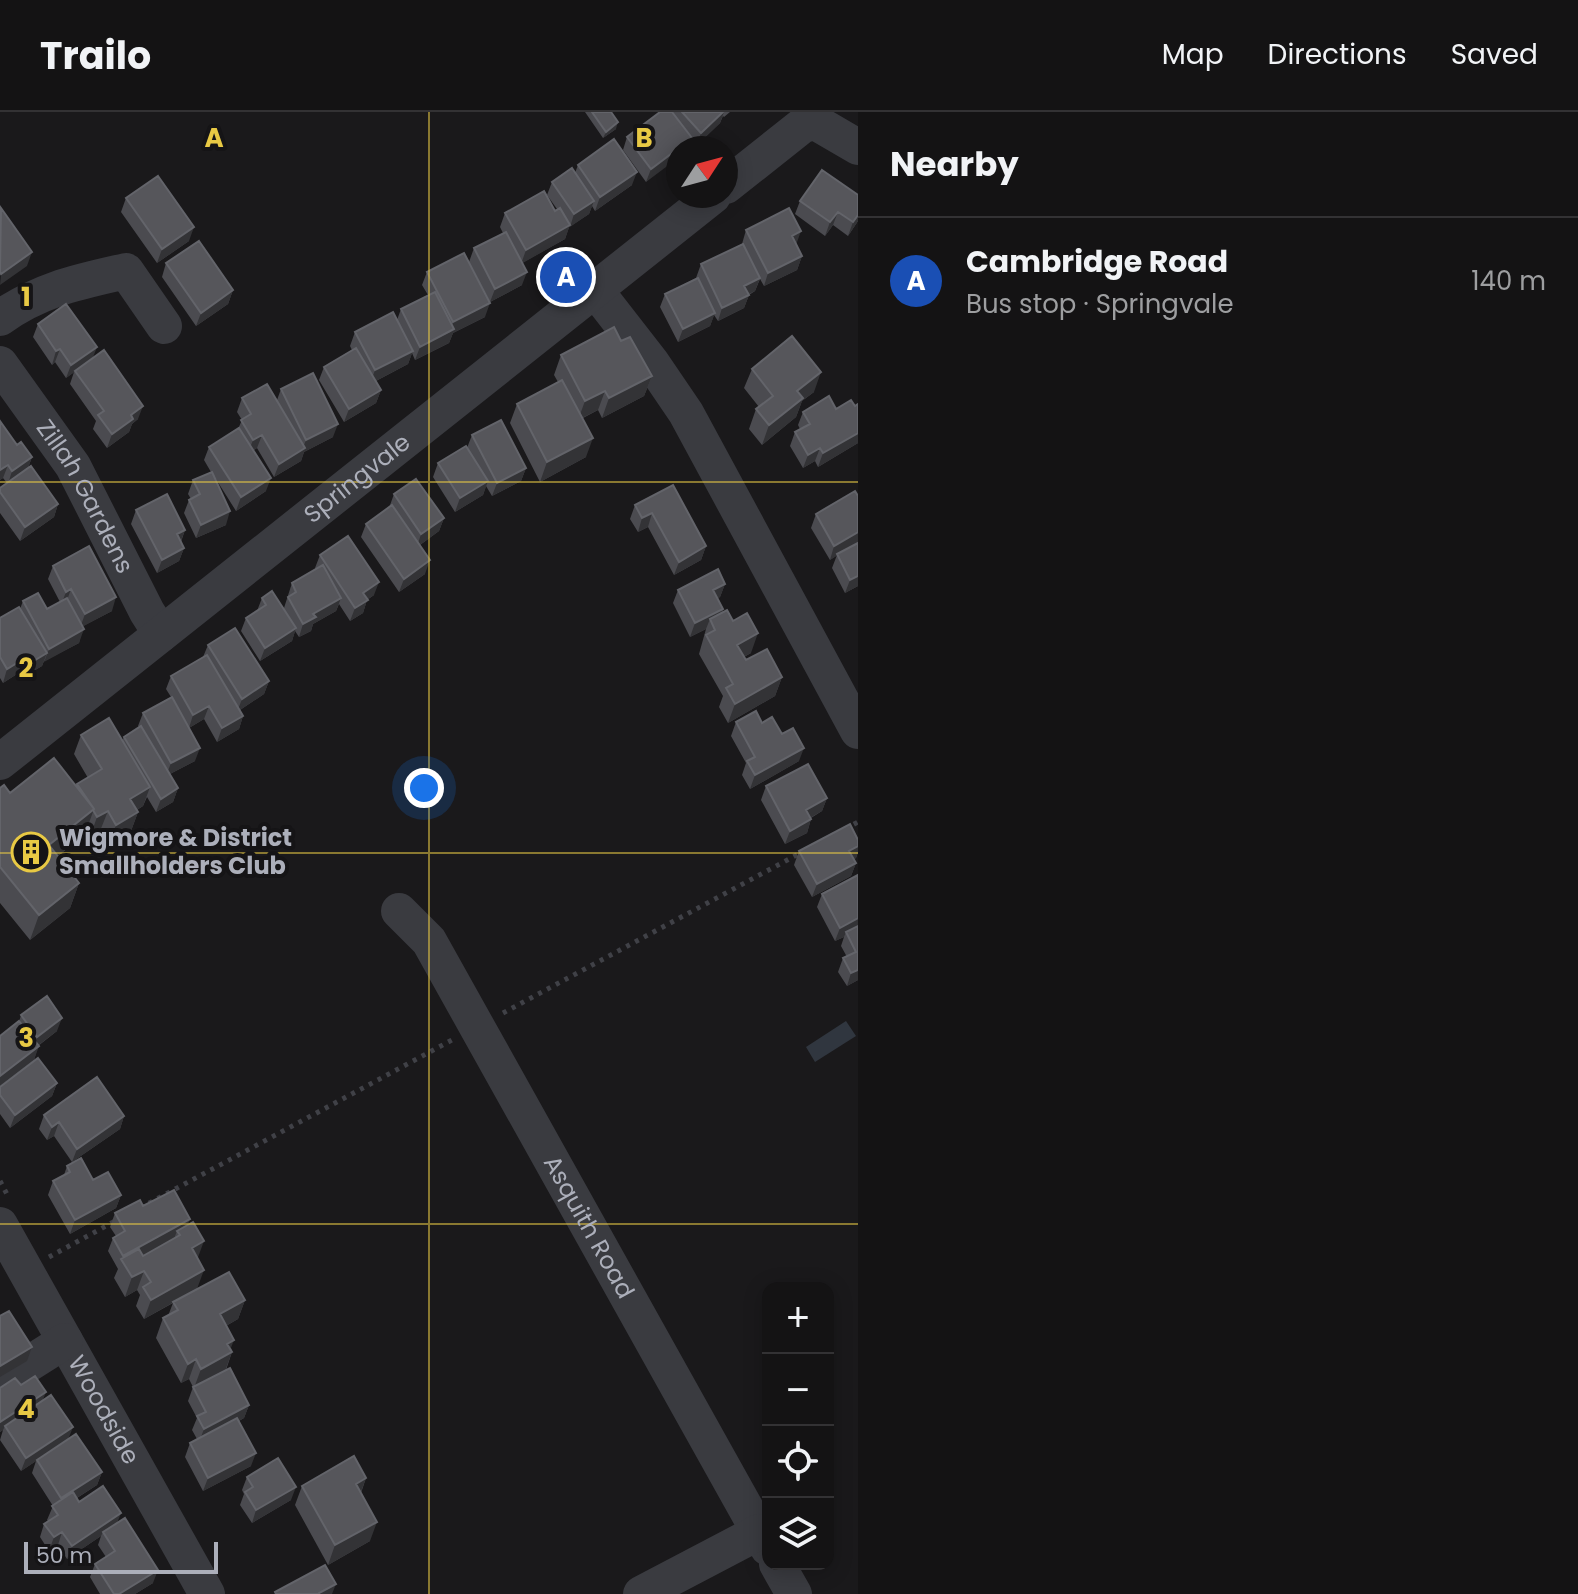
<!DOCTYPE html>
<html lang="en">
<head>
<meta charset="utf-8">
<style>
  body { margin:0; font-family:Poppins,sans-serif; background:#212022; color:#f1f3f6 }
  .controls { position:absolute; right:24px; bottom:24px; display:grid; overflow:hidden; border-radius:16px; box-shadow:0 4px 20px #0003 }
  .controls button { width:72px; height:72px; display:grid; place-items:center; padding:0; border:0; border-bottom:2px solid #333234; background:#141314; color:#f1f3f6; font:40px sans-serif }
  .compass { position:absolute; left:666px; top:24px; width:72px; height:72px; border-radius:50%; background:#141314; box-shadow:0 4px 20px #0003; rotate:54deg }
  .scale { position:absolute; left:24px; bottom:20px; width:194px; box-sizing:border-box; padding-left:8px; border:4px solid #acafba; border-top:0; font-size:22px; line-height:28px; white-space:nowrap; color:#acafba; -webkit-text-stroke:6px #151416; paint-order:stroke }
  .you { position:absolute; left:424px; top:676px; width:28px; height:28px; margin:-20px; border:6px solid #fff; border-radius:50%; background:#1a73e8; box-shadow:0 0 0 12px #1a73e833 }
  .badge { display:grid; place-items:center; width:52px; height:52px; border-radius:50%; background:#8c9099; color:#fff; font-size:26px; font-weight:700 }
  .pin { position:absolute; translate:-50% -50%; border:4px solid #fff; box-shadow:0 2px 8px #0006 }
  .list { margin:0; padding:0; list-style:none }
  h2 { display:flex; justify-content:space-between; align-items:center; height:104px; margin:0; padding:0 32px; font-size:34px }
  h2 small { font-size:26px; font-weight:400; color:#9d9ea0 }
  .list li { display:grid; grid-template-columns:52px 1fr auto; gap:24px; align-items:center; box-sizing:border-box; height:128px; padding:0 32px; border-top:2px solid #333234 }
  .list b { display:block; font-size:30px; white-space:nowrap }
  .list p { margin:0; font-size:26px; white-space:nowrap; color:#9d9ea0 }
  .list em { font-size:26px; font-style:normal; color:#9d9ea0 }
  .icon { flex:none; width:44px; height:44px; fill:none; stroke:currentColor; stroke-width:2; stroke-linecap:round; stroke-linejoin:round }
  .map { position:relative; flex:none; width:858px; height:1482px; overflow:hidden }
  header { display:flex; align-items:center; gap:48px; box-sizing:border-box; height:112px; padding:0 40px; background:#141314; border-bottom:2px solid #333234 }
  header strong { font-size:38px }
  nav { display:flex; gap:44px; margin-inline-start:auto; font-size:28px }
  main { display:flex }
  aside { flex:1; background:#141314 }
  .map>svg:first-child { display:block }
  .water { fill:#30363f }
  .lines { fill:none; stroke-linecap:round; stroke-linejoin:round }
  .path { stroke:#404147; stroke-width:5; stroke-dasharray:4 6; stroke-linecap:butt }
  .minor { stroke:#3a3b40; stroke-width:36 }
  .wall { fill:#4b4b50 }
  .shaded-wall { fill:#333336 }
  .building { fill:#56565b; stroke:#63646a; stroke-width:2 }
  .grid { fill:none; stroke:#e8c944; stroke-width:2; stroke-opacity:0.55 }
  .labels { text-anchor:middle; stroke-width:8; stroke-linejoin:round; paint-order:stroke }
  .street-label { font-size:24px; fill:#acafba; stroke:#151416 }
  .poi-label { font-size:24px; font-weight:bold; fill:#acafba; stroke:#151416; text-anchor:start }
  .grid-label { font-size:26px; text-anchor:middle; font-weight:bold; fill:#e8c944; stroke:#151416; stroke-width:8; stroke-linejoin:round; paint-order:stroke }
</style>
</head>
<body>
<header>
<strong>Trailo</strong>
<nav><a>Map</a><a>Directions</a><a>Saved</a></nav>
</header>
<main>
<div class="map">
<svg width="858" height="1482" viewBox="0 0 858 1482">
  <rect width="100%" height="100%" fill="#1a191b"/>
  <path class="water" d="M846,909L856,924L815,950L806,935Z"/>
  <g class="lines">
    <path class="path" d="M845,717L858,710
      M503,901L804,739
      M0,1069L9,1086
      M140,1096L452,928
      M49,1145L117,1108"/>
    <g class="minor">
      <path d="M726,74L803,13L815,10L858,35"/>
      <path d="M596,179L652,251L686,301L858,619"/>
      <path d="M0,206C41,177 78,170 126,159L164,214"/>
      <path id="s1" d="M0,252L73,354L147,500L161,522"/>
      <path id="s2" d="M0,650L713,84"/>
      <path id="s3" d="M399,799L429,829L768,1436"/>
      <path id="s4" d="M0,1113L207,1482"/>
      <path d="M0,1270L65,1229"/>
      <path d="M777,1452L794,1482"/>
      <path d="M641,1482L759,1420"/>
    </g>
  </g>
  <path class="wall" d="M585,0H611L616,17L603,26Z
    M660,0H730L724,5L723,4L720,11L696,34L691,28L688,36H678L646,70L623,38L627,25Z
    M578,53L632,73L595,99L592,94L589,102L569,115L565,127L522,151V173L490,190L469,150L474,136L503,121L500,115L505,101L555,99L557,97L547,83L552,70L575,61Z
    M858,83V109L848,124L833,113L825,124L795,102L800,89Z
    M126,86L189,129L157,151L121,100Z
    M746,118L796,133L802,144L797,158L764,174L760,167L755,179L749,183L744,196L718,209L714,203L710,214L678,230L660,195L665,182L696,166L701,152L742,132Z
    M166,151L233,178L228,192L196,214L162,165Z
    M427,160L485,205L453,221L449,231L415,248L412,241L408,252L376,269L381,278L376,291L344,310L319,268L324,255L352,238L350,234L355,220L397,208L401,197L428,183L422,173Z
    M38,212L92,246L138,307L132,312L129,320L107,336L93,317L96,309L70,272L74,260L66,266L55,250L52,253L33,225Z
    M621,229L652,264L644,284L602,306L598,298L583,306L586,345L540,370L510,311L517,292L558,270L554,263L561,243Z
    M752,257L814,280L802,289L796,305L762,333L749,317L756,297L759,295L744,276Z
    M281,277L333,325L304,340L301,349L274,365L257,336L254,338L266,379L236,399L214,364L226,413L196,426L184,401L189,388L191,387L188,382L193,368L211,360L204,348L209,335L238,317L242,308L237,300L242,286L277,288Z
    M858,292V331L818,355L815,349L803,356L790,334L795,320L800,317L798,313L803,300L836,297L855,294Z
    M0,309L17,333L32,345L28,356L58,392L54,405L20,429L0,401V376L7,371L3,366L0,368Z
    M472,323L526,356L521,369L492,384L486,374L483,383L455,400L433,365L438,351L467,336Z
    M673,373L706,434L701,448L674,463L648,415L638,420L630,407L635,393Z
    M394,382L444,406L439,419L420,433L425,462L399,480L361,425L366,412L389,396Z
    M136,398L185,418L181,430L184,436L179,449L157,461L131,412Z
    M816,402L858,474L845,481L832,456L837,443L830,448L811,416Z
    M320,443L374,483L367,488L363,501L350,509L339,492L336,499L313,512L311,519L299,525L295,519L292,529L260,549L241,519L246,506L257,499L262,486L284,496L292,471L316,458L315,456Z
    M53,454L112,499L83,514L79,531L44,549L42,554L20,567L17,562L3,571L0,566V506L20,497L23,489L47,497L60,490L48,467Z
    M725,472L720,485L718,486L723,497L722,501L751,541L744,545L746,548L782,565L775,584L728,611L719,595L723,584L699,542L706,517L690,525L673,491L678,478Z
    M208,533L269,569L264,582L240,598L243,604L239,617L217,630L204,607L189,616L195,649L170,662L178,676L173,690L156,700L147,685L143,694L137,698L138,700L131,719L108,733L100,719L90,725L87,719L85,722L58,744L79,771L70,796L30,828L0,791V676L10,681L77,675V672L88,666L74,642L81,623L122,629L124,625L139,615L138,614L143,601L171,585L166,577L171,564L203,545Z
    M736,610L762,611L782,622L799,649L750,677L742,663L746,651L731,624Z
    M766,674L827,686L822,699L811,706V707L807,721L785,732L761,688Z
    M858,728V740L856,746L854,747L856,751L851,764L812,785L794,753L799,739Z
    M858,763V868L847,874L838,860L843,846L847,845L841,834L844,825L835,829L817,795L822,782Z
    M21,903L57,919L38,934L34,948L0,974V924L19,910Z
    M57,971L52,984L10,1016L0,1002V975Z
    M44,1003L124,1004L120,1017L72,1050L54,1024L47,1028L39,1017Z
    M67,1054L121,1083L116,1096L70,1122L48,1083L53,1069L64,1063Z
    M143,1094L188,1113L198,1147L197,1177L245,1188L238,1207L226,1214L232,1240L226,1258L249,1293L244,1306L239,1309L251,1354L203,1379L185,1345L190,1331L197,1327L192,1318L197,1306L188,1289L193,1275L189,1267L181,1271L156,1226L163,1206L168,1204L173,1191L144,1207L136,1194L140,1183L137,1178L125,1185L114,1166L118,1157L108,1139L113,1126L116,1124L110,1115L115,1101Z
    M21,1273L43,1289L68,1327L102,1360L97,1373L77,1386L79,1390L117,1411L153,1471L135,1482H100L90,1465L95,1452L106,1445L98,1433L101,1424L67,1447L58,1433L49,1439L40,1425L44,1412L48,1409L47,1408L53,1394L32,1361L36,1349L21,1359L0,1328L3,1318L0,1320V1276Z
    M247,1365L291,1388L252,1411L240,1393L244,1382L242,1378Z
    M366,1366L361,1381L370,1429L328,1453L295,1393L302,1374Z"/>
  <path class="shaded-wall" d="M723,0H724L720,11L696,34L701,21Z
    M618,10L616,17L603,26L606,20Z
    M692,26L688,36H679Z
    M678,37V46L646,70L651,57Z
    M637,60L632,73L595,99L600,85Z
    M594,89L589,102L570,115L574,102Z
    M838,100L833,113L825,124L830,110Z
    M858,103V109L848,124L853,110Z
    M570,113L565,127L521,152L526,138Z
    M194,115L189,129L157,151L162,137Z
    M801,119L796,133L792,124Z
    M32,140L27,154L0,173L1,162Z
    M802,144L797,158L764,174L768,161Z
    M527,160L522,173L490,190L495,177Z
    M760,166L755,179L739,187L744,174Z
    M233,178L228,192L196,214L201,201Z
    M749,183L744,196L718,209L722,196Z
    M490,191L485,205L453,221L449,231L415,248L420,235L450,220L453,210Z
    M715,201L710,214L678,230L683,217Z
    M97,235L92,248L66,266L71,253Z
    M60,237L55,250L52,253L56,239Z
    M413,239L408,252L370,272L375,258Z
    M821,260L814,280L802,289L796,305L762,333L769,313L797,279Z
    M652,264L644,284L602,306L609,286Z
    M381,278L376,291L344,310L349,297Z
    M605,279L598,298L578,308L585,289Z
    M143,294L138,307L132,312L129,320L107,336L112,322L131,303Z
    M338,312L333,325L304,340L301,349L274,365L279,352L302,338L306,328Z
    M858,321V331L818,355L823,341Z
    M262,323L257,336L248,341L253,328Z
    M593,326L586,345L540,370L547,350Z
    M820,336L815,349L803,356L808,343Z
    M32,345L27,359L8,372L12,359Z
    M8,353L3,366L0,368V358Z
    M526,356L521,369L492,384L497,371Z
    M271,366L266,379L236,399L241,385Z
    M488,369L483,383L455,400L460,386Z
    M58,392L54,405L20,429L25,415Z
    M230,399L226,413L196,426L201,413Z
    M652,401L648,415L638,420L642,406Z
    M444,406L439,419L417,435L421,422Z
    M185,418L180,431L177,422Z
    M858,420V431L830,448L834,434Z
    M706,434L701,448L674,463L679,450Z
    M184,436L179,449L157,461L162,448Z
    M430,448L425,462L399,480L404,467Z
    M858,464V474L845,481L850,468Z
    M379,470L374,483L367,488L363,501L350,509L355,496L363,481Z
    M725,472L720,485L708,491L713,478Z
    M71,477L66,491L61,493L66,480Z
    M116,485L112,499L80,516L85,502Z
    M341,486L336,499L313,512L311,519L299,525L303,512L313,502Z
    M723,497L718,511L710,507L706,517L690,525L695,511Z
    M296,516L292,529L260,549L265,536Z
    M84,517L79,531L44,550L49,537Z
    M758,521L751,541L730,552L737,533Z
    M47,541L42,554L20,567L25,554Z
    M22,548L17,562L3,571L7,557Z
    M782,565L775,584L728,611L735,592Z
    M269,569L264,582L237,600L242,587Z
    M209,594L204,607L189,616L193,603Z
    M243,604L239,617L217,630L222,616Z
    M200,636L195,649L166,664L171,651Z
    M804,636L799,649L750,677L755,663Z
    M150,675L143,694L123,706L130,687Z
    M178,676L173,690L156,700L161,687Z
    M827,686L822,699L801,711L806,698Z
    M94,697L85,722L40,758L49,733Z
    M108,699L100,719L90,725L97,705Z
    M138,700L131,719L108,733L116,713Z
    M811,707L807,721L785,732L790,719Z
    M858,734V740L856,746L845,752L849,739Z
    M856,751L851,764L812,785L817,772Z
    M79,771L70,796L30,828L39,803Z
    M858,806V817L846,820L844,825L835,829L840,816Z
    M858,858V868L847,874L851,861Z
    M62,906L57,919L32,938L37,925Z
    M39,934L34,948L0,974V964Z
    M57,971L52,984L10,1016L15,1003Z
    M124,1004L120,1017L72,1050L77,1037Z
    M59,1010L54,1024L47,1028L52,1015Z
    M121,1083L116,1096L70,1122L75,1108Z
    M190,1107L185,1121L177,1119L174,1127L125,1153L121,1147L123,1144Z
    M204,1129L197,1148L192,1136Z
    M204,1158L197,1177L144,1207L151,1188Z
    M144,1159L137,1178L125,1185L132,1165Z
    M245,1188L238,1207L213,1221L220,1202Z
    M234,1228L229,1241L232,1240L225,1259L194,1276L201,1257L227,1232Z
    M32,1235L27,1249L0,1265V1254Z
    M196,1247L189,1267L181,1271L188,1252Z
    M46,1280L41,1293L5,1314L3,1318L0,1320V1310Z
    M249,1293L244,1306L199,1330L204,1317Z
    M73,1315L68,1328L21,1359L26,1346Z
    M256,1341L251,1354L203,1379L208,1366Z
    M102,1360L97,1373L56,1399L61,1386Z
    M366,1366L359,1385L356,1372Z
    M296,1375L291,1388L252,1411L256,1398Z
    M121,1401L116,1414L103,1420L101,1424L67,1447L72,1434Z
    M377,1410L370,1429L328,1453L335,1433Z
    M62,1420L58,1433L49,1439L54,1425Z
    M158,1458L153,1471L135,1482H119Z
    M336,1472L332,1482H318L319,1481Z"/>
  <path class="building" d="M592,0H611L618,10L606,20Z
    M660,0H672L692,26L651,57L627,25Z
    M682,0H723L701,21Z
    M614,27L637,60L600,85L578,53Z
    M572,56L594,89L574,102L552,70Z
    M822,58L858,83V103L853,110L838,100L830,110L800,89Z
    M158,64L194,115L162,137L126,86Z
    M544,79L555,99L560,96L570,113L526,138L505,101Z
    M1,96L32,140L1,162L0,160Z
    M789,96L801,119L792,124L802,144L768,161L746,118Z
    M506,120L527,160L495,177L474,136Z
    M199,129L233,178L201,201L166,151Z
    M743,132L760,166L744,174L749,183L722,196L701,152Z
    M464,141L490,191L453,210L427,160Z
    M698,166L715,201L683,217L665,182Z
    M435,180L454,217L420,235L401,197Z
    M66,192L97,235L71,253L60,237L56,239L38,212Z
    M393,200L413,239L375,258L355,220Z
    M614,215L621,229L630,225L652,264L609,286L605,279L585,289L561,243Z
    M792,224L821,260L797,279L803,286L769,313L756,297L773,284L752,257Z
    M356,236L381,278L349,297L324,255Z
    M104,238L143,294L131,303L133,307L112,322L98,303L104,299L75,259Z
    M313,261L338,312L306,328L281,277Z
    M562,268L593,326L547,350L517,292Z
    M267,272L305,336L279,352L262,323L253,328L241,308L251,302L242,286Z
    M829,284L836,297L851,288L855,294L858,292V321L823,341L820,336L808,343L795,320L810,312L803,300Z
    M501,308L526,356L497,371L472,323Z
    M0,309L17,333L21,330L32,345L12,359L8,353L0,358Z
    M239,316L271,366L241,385L209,335Z
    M466,334L488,369L460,386L438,351Z
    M31,354L58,392L25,415L0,380V376Z
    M212,360L230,399L201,413L189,388L200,382L193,368Z
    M416,367L444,406L421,422L394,382Z
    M673,373L706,434L679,450L652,401L642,406L635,393Z
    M855,379L858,384V420L834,434L816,402Z
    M167,382L185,418L177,422L184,436L162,448L136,398Z
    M392,393L430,448L404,467L366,412Z
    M348,424L379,470L363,481L368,488L355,496L320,443Z
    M858,431V464L850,468L837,442Z
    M89,434L116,485L85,502L71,477L66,480L53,454Z
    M323,453L341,486L313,502L316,505L303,512L288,485L296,480L292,471Z
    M718,457L725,472L713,478L723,497L695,511L678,478Z
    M272,479L296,516L265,536L246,506L266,493L262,486Z
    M38,481L47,497L67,486L84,517L49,537L23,489Z
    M19,495L47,541L25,554L22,548L7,557L0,545V506Z
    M727,498L733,509L747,501L758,521L737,533L746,548L767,537L782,565L735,592L726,576L733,572L706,523L715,518L710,507Z
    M235,516L269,569L242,587L208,533Z
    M207,543L243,604L222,616L209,594L193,603L171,564Z
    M172,585L200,636L171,651L143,601Z
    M756,599L762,611L772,605L782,622L793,616L804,636L755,663L747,649L755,645L736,610Z
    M109,606L150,675L130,687L138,700L116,713L108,699L97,705L93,698L94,697L77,672L102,657L81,623Z
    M141,614L178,676L161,687L124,625Z
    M54,646L94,697L49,733L79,771L39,803L0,755V676L4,673L10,681Z
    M808,652L827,686L806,698L811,707L790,719L766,674Z
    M850,712L858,728V734L849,739L856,751L817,772L799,739Z
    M858,763V806L840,816L822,782Z
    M858,814V858L851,861L843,846L856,840L846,820Z
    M47,884L62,906L37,925L21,903Z
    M19,909L39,934L0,964V924Z
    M38,946L57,971L15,1003L0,983V975Z
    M97,965L124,1004L77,1037L59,1010L52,1015L44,1003Z
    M81,1046L93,1068L108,1060L121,1083L75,1108L53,1069L70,1060L67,1054Z
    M174,1078L190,1107L123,1144L113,1126L125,1119L115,1101L140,1088L143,1094Z
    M193,1110L204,1129L192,1136L204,1158L151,1188L143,1175L151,1170L144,1159L132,1165L121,1147L139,1137L143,1144L180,1123L177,1119Z
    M229,1160L245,1188L220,1202L234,1228L227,1232L232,1240L201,1257L196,1247L188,1252L163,1206L178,1198L173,1190Z
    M9,1199L32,1235L0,1254V1204Z
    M230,1256L249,1293L204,1317L197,1304L206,1300L193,1275Z
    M35,1264L46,1280L0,1310V1276L15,1266L21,1273Z
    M51,1283L73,1315L26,1346L5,1314Z
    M237,1306L256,1341L208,1366L190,1331Z
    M76,1322L102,1360L61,1386L37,1348Z
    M354,1344L366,1366L356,1372L377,1410L335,1433L302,1374Z
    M278,1346L296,1375L256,1398L245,1380L253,1375L247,1365Z
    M103,1374L121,1401L72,1434L62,1420L54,1425L44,1412L58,1403L52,1394L73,1380L79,1390Z
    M125,1406L158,1458L119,1482H114L95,1452L115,1439L103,1420Z
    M325,1453L336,1472L319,1481V1482H276L275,1480Z"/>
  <path class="grid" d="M429,0V1482M0,370H858M0,741H858M0,1112H858"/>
  <defs>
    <symbol id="building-ring" viewBox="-11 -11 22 22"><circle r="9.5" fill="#151416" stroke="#e8c944" stroke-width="1.5"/><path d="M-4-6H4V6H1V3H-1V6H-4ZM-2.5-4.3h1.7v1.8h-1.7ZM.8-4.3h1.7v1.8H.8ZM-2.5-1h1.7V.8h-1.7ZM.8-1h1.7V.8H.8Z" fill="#e8c944"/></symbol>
  </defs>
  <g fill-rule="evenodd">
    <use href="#building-ring" x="9" y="718" width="44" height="44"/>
  </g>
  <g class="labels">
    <g class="street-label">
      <text dy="8" stroke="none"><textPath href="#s2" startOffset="456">Springvale</textPath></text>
      <text dy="8" stroke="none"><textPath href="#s1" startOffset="158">Zillah Gardens</textPath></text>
      <text dy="8" stroke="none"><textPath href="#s3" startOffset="370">Asquith Road</textPath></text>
      <text dy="8" stroke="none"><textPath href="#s4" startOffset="212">Woodside</textPath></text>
    </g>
    <g class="poi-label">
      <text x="59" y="734">Wigmore &amp; District<tspan x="59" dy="28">Smallholders Club</tspan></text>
    </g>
  </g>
  <g class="grid-label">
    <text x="214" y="35">A</text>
    <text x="644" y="35">B</text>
    <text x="26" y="194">1</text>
    <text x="26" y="565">2</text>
    <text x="26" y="935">3</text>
    <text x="26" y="1306">4</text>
  </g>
</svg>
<div class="controls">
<button>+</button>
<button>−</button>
<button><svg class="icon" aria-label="locate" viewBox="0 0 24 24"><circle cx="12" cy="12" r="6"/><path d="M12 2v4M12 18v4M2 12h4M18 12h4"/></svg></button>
<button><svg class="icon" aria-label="layers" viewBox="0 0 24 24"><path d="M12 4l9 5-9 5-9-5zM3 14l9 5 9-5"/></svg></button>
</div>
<svg class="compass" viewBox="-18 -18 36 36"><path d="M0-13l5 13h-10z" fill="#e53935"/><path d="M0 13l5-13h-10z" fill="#9d9ea0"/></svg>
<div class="scale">50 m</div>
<div class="you"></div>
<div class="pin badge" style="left:566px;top:165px;background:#1a4fb4">A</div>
</div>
<aside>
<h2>Nearby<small></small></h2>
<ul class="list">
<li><span class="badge" style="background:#1a4fb4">A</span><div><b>Cambridge Road</b><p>Bus stop · Springvale</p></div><em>140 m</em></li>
</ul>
</aside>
</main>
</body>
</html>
